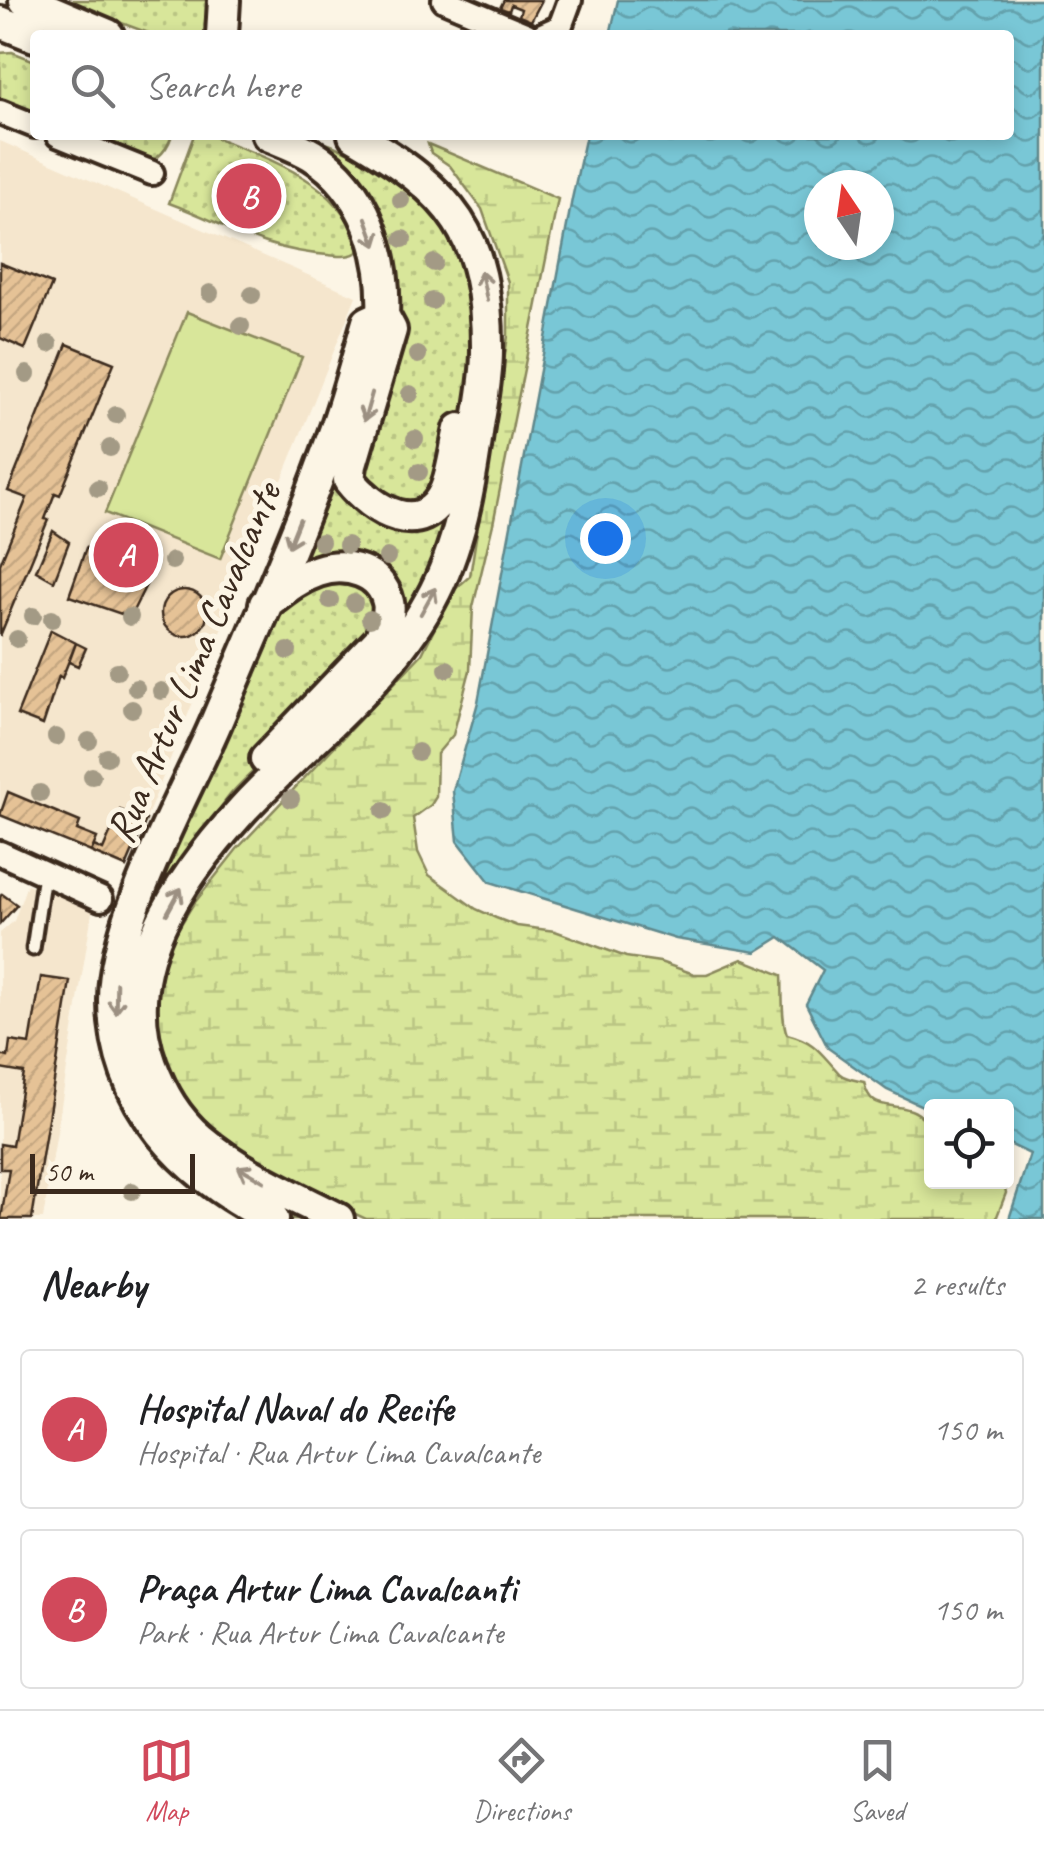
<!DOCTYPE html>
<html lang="en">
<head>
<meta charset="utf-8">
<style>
  body { margin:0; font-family:Caveat,sans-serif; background:#f2f2f2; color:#202124 }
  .controls { position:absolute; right:30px; bottom:30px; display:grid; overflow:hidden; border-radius:10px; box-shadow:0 5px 15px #0003 }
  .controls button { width:90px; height:90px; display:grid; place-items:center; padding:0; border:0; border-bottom:2px solid #e0e0e0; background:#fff; color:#202124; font:50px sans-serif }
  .compass { position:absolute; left:804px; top:170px; width:90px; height:90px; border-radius:50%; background:#fff; box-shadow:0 5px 15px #0003; rotate:347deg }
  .scale { position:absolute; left:30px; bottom:25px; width:165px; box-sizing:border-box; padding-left:10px; border:5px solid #3b2a1e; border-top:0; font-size:28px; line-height:35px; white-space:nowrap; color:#3b2a1e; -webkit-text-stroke:8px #fcf5e5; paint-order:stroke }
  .you { position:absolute; left:605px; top:538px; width:35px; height:35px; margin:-25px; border:8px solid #fff; border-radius:50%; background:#1a73e8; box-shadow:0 0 0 15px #1a73e833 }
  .badge { display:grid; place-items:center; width:65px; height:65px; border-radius:50%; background:#d1495b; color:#fff; font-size:32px; font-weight:700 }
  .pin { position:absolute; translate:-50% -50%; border:5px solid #fff; box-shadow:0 2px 10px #0006 }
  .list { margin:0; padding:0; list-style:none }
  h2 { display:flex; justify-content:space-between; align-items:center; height:130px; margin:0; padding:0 40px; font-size:42px }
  h2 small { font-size:32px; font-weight:400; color:#757577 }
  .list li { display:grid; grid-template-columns:65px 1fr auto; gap:30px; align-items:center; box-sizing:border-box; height:160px; margin:0 20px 20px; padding:0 20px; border:2px solid #e0e0e0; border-radius:10px }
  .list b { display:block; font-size:38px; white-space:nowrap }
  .list p { margin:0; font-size:32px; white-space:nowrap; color:#757577 }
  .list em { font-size:32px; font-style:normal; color:#757577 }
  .icon { flex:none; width:55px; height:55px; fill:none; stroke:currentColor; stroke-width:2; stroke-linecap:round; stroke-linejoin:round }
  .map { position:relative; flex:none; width:1044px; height:1219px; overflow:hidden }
  .search { position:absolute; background:#fff; box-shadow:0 5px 15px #0003; left:30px; right:30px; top:30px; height:110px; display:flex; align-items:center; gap:25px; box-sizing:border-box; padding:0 35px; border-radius:10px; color:#757577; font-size:38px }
  .sheet { height:490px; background:#fff }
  nav { display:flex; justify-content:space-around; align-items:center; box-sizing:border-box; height:140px; border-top:2px solid #e0e0e0; background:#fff; font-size:28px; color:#757577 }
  nav a { display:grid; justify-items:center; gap:5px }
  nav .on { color:#d1495b }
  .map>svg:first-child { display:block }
  .built { fill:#f5e6cd }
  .grass { fill:#d8e69a; stroke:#8a885c; stroke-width:2.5 }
  .wetland { fill:url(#wetland-marsh); stroke:#8a885c; stroke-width:2.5 }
  .park { fill:url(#park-dots); stroke:#8a885c; stroke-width:2.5 }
  .water { fill:url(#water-waves); stroke:#60888c; stroke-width:2.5; fill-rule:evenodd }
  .building { fill:url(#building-hatch); stroke:#3b2a1e; stroke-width:2.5 }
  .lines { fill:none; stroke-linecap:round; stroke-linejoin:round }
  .lane-casing { stroke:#3b2a1e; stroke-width:19 }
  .street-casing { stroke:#3b2a1e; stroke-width:30 }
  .secondary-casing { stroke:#3b2a1e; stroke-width:38 }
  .lane { stroke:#fcf5e5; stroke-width:11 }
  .street { stroke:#fcf5e5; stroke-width:22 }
  .secondary { stroke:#fcf5e5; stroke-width:30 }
  .tree { fill:#a39a85 }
  .oneway { stroke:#9c9082 }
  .labels { text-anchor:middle; stroke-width:10; stroke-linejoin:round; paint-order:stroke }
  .street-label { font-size:42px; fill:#3b2a1e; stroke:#fcf5e5 }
</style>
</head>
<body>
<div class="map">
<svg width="1044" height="1219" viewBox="0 0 1044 1219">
  <defs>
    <pattern id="wetland-marsh" width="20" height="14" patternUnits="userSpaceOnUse" patternTransform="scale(2.5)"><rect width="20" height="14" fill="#d8e69a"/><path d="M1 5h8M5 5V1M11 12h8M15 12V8" fill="none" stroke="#bac584"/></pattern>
    <pattern id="park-dots" width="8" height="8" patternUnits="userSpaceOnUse" patternTransform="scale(2.5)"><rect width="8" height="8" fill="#d8e69a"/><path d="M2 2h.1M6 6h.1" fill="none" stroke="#bac584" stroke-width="1.8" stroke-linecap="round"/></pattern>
    <pattern id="water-waves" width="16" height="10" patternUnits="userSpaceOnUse" patternTransform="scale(2.5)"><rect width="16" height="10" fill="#79c7d6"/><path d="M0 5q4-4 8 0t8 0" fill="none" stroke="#64a2ad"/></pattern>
    <pattern id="building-hatch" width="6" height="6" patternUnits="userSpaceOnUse" patternTransform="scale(2.5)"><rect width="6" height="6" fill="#e5c296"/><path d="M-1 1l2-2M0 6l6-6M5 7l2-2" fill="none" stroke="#c5a781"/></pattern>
  </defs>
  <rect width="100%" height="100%" fill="#fcf5e5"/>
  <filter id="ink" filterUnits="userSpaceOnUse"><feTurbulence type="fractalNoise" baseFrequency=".01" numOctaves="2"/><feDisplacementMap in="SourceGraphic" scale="20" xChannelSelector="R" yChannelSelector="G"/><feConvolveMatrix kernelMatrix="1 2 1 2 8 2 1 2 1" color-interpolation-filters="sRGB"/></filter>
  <g filter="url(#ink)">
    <path class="built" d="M0,141L356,296L126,869L0,815Z
      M27,884L93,906L43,1219H0V933L14,921Z"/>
    <path class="grass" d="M187,312L302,357L220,559L105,513Z"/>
    <path class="wetland" d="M428,144L558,199L493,524L473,607L470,670L453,735L437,754L436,797L431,805L413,818L418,852L429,875L476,909L496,918L517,926L555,931L626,957L660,962L694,974H707L742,959L782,975C783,992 781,1021 787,1034C817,1042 820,1053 840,1074C845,1079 856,1080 864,1082C870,1111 887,1102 911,1110C920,1113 925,1120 931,1125L932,1182H1004L1006,1193L996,1219H366L234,1157L175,1096L151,1024L158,971L169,944L192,906L237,849L422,654L453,591L470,576L508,336V282L482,209L450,166L431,153Z"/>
    <path class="park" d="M59,0H220L215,35H154Z
      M12,52L35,61V130L0,116V53Z
      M47,135H172C153,193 86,150 47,135Z
      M194,135H210C266,159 346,181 359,251C349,258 340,256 328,255C260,250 229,225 169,203Z
      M287,135C316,135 348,152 373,165C424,193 464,242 476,301C487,352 473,401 462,451C447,523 434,591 386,649C375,663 363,676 346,682C318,709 291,735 263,762C251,774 236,786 226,800C192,846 142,927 133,983C122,1055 162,1125 216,1170C240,1190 283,1205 311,1219H292L209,1177L181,1150L141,1095L127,1056L121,1012L124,981L156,883L256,666L278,600L385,347C416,255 373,175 287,135Z"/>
    <path class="water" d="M618,0H1044V1219H1009L1030,1154L1007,1143L1006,1106H932L931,1110L887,1090L828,1048L806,1004L823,970L780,937L756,952L676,939L490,882L458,841L453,791L478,702L572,199L586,135H1009V35H610ZM819,185H879V245H819Z"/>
    <path class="building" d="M504,0H542L531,21L519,16L521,9L511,5L509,11L500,8Z
      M0,263L52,284L25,349L0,338Z
      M67,344L114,363L60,495L55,493L45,519L48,520L0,636V564L27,498L8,491Z
      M53,531L69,542L54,581L36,571Z
      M86,548L151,575L130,617L69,596Z
      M161 613a23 23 0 1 1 46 0a23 23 0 1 1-46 0Z
      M51,630L76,643L62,678L59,676L43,725L17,715Z
      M76,643L86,648L78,666L69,662Z
      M8,792L80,822L77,830L97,838L91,852L0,815Z
      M120,810L146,820L126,867L91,852L94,846L103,850Z
      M2,894L17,905L0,924V897Z
      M41,977L70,981L32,1219H1L9,1169H0V1144L12,1146L24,1073L0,1069V1055L8,1057L10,1041L30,1044Z"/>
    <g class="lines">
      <defs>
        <path id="lane" d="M33,949L44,874"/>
        <path id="street" d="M444,0L527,35
          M542,35L560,27L570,0
          M0,112L35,126
          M58,135L152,173
          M0,853L101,899"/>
        <path id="secondary" d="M25,0L108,35
          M0,22L35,36
          M222,35L224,0
          M268,135C282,141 299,147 312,155C366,189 386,255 383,315L368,322C357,359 348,395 335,431C300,530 256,628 215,725C182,801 114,918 114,1000C114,1105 185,1175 273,1219
          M383,315L391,330L351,465L349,480C373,511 422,540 445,491C453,473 455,449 460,429
          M265,604C282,591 297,578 318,571C345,562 381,570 388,602C391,614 384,628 380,640L266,759
          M338,1219C291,1195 241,1174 200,1139C176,1118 162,1094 151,1065C115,968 180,878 243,809C306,741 385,684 430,601C460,547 470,486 478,426C482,401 487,377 487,351C488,234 452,192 354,135"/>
      </defs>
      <use href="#lane" class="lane-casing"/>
      <use href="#street" class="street-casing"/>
      <use href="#secondary" class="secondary-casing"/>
      <use href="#lane" class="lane"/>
      <use href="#street" class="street"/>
      <use href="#secondary" class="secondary"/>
    </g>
    <g class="tree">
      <circle cx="401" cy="200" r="9"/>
      <circle cx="403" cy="239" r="9"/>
      <circle cx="434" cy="263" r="9"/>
      <circle cx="210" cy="293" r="9"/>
      <circle cx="252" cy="295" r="9"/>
      <circle cx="432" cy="301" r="9"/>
      <circle cx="241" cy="326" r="9"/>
      <circle cx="49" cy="344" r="9"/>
      <circle cx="418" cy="355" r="9"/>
      <circle cx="27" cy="374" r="9"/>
      <circle cx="410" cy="394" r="9"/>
      <circle cx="116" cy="415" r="9"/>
      <circle cx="415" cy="439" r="9"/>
      <circle cx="110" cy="448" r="9"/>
      <circle cx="419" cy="472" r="9"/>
      <circle cx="98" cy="488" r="9"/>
      <circle cx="127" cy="538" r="9"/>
      <circle cx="321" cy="542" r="9"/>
      <circle cx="347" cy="545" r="9"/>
      <circle cx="387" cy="557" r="9"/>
      <circle cx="172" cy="561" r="9"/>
      <circle cx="330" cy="600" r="9"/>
      <circle cx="354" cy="603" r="9"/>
      <circle cx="33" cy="616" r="9"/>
      <circle cx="130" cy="617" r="9"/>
      <circle cx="52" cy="619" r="9"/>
      <circle cx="370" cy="619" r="9"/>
      <circle cx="17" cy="639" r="9"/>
      <circle cx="288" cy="651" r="9"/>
      <circle cx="447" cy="669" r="9"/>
      <circle cx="117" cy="671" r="9"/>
      <circle cx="136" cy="688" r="9"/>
      <circle cx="161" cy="691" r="9"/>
      <circle cx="132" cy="709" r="9"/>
      <circle cx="56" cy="737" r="9"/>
      <circle cx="89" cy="741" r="9"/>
      <circle cx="418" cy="752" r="9"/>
      <circle cx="107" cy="757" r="9"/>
      <circle cx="92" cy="776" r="9"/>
      <circle cx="40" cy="793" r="9"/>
      <circle cx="291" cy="799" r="9"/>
      <circle cx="384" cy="811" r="9"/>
      <circle cx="132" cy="1191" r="9"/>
    </g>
    <defs><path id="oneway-shaft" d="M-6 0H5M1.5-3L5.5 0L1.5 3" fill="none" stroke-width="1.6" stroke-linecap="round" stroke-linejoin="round" transform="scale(2.5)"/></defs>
    <g class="oneway">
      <use href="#oneway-shaft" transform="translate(371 232) rotate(70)"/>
      <use href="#oneway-shaft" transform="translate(484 286) rotate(-102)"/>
      <use href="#oneway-shaft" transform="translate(368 407) rotate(106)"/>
      <use href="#oneway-shaft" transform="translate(294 533) rotate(112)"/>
      <use href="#oneway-shaft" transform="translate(428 601) rotate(-61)"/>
      <use href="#oneway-shaft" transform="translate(174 901) rotate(-61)"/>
      <use href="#oneway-shaft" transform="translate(116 998) rotate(91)"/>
      <use href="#oneway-shaft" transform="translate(251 1174) rotate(-150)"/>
    </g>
  </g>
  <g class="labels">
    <g class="street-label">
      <text transform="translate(192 662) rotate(-67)" y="15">Rua Artur Lima Cavalcante</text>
    </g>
  </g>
</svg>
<div class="controls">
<button><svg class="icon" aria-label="locate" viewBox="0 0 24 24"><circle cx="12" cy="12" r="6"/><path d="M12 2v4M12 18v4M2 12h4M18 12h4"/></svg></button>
</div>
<svg class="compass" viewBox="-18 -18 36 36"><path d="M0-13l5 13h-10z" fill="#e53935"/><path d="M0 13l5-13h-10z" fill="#757577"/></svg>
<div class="scale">50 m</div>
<div class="you"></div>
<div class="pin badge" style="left:126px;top:555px">A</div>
<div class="pin badge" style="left:249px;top:196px">B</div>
<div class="search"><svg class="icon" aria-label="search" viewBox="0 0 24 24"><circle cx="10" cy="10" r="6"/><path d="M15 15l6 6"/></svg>Search here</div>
</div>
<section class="sheet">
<h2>Nearby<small>2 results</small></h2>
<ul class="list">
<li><span class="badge">A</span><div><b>Hospital Naval do Recife</b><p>Hospital · Rua Artur Lima Cavalcante</p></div><em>150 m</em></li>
<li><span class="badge">B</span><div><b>Praça Artur Lima Cavalcanti</b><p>Park · Rua Artur Lima Cavalcante</p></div><em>150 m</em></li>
</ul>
</section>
<nav>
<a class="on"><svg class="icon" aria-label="map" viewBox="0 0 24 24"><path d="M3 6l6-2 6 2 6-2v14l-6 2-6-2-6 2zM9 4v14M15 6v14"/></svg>Map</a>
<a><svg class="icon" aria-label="directions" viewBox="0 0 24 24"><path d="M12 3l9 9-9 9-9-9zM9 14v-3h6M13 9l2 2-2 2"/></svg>Directions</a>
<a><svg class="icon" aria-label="saved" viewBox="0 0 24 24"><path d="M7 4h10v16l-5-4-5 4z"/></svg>Saved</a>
</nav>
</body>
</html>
